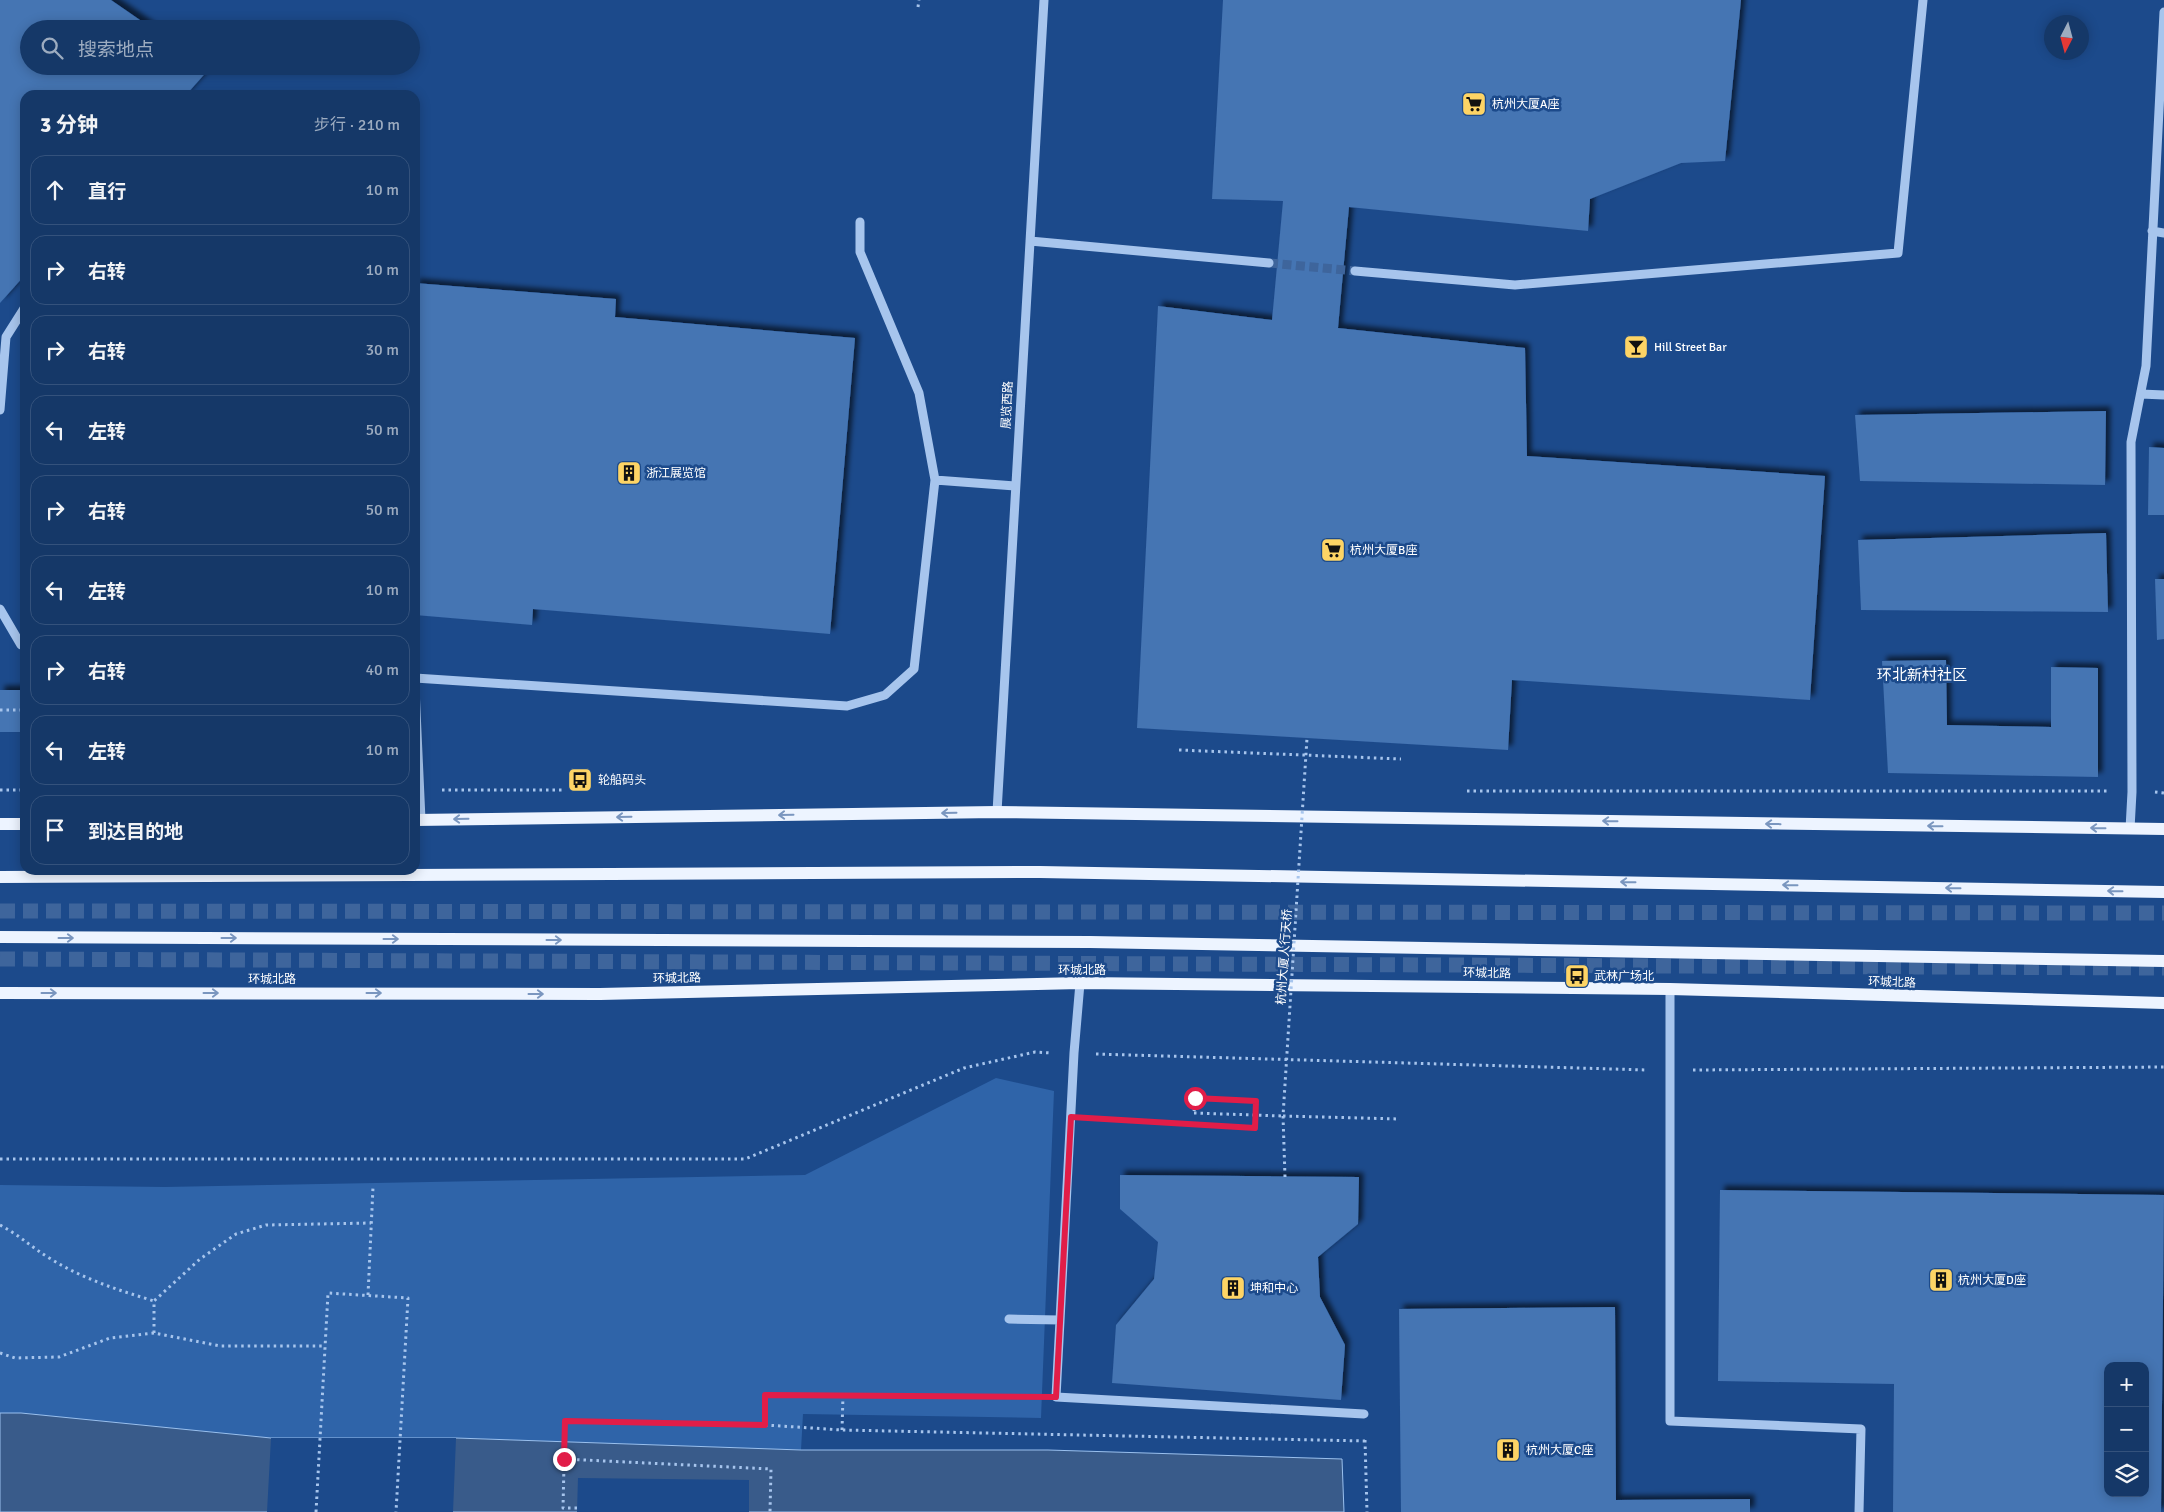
<!DOCTYPE html>
<html lang="zh">
<head>
<meta charset="utf-8">
<style>
  body { margin:0; font-family:Signika,"Noto Sans SC",sans-serif; background:#1e3f6e; color:#f1f3f6 }
  .controls { position:absolute; right:15px; bottom:15px; display:grid; overflow:hidden; border-radius:10px; box-shadow:0 2px 12px #0003 }
  .controls button { width:45px; height:45px; display:grid; place-items:center; padding:0; border:0; border-bottom:1px solid #34527c; background:#153868; color:#f1f3f6; font:25px sans-serif }
  .compass { position:absolute; left:2044px; top:15px; width:45px; height:45px; border-radius:50%; background:#153868; box-shadow:0 2px 12px #0003; rotate:186deg }
  .stop { position:absolute; width:15px; height:15px; margin:-11px; border:4px solid #e11d48; border-radius:50%; background:#fff }
  .stop.end { background:#e11d48; border-color:#fff; box-shadow:0 1px 5px #0008 }
  .list { margin:0; padding:0; list-style:none }
  h2 { display:flex; justify-content:space-between; align-items:center; height:65px; margin:0; padding:0 20px; font-size:21px }
  h2 small { font-size:16px; font-weight:400; color:#9dacc0 }
  .list li { display:grid; grid-template-columns:32px 1fr auto; gap:15px; align-items:center; box-sizing:border-box; height:70px; margin:0 10px 10px; padding:0 10px; border:1px solid #34527c; border-radius:15px }
  .list b { display:block; font-size:19px; white-space:nowrap }
  .list em { font-size:16px; font-style:normal; color:#9dacc0 }
  .icon { flex:none; width:28px; height:28px; fill:none; stroke:currentColor; stroke-width:2; stroke-linecap:round; stroke-linejoin:round }
  .map { position:relative; flex:none; width:2164px; height:1512px; overflow:hidden }
  .search { position:absolute; background:#153868; box-shadow:0 2px 12px #0003; left:20px; top:20px; width:400px; height:55px; display:flex; align-items:center; gap:12px; box-sizing:border-box; padding:0 18px; border-radius:28px; color:#9dacc0; font-size:19px }
  .panel { position:absolute; background:#153868; box-shadow:0 2px 12px #0003; left:20px; top:90px; width:400px; height:785px; border-radius:15px }
  .map>svg:first-child { display:block }
  .green { fill:#2f64a9 }
  .water { fill:#395b8a; stroke:#9ac0ee }
  .pier { fill:#1c4a8b }
  .building { fill:#4474b3; fill-rule:evenodd; filter:url(#shadow) }
  .lines { fill:none; stroke-linecap:round; stroke-linejoin:round }
  .minor-tunnel { stroke:#3e659c; stroke-width:9; stroke-dasharray:9 4.5; stroke-linecap:butt }
  .highway-tunnel { stroke:#3e659c; stroke-width:15; stroke-dasharray:15 8; stroke-linecap:butt }
  .path { stroke:#a7c5ed; stroke-width:3; stroke-dasharray:2.5 4; stroke-linecap:butt }
  .minor { stroke:#a7c5ed; stroke-width:9 }
  .major { stroke:#edf4ff; stroke-width:12 }
  .path-bridge { stroke:#a7c5ed; stroke-width:3; stroke-dasharray:2.5 4; stroke-linecap:butt }
  .oneway { stroke:#7a96bf }
  .route { stroke:#e11d48; stroke-width:6 }
  .labels { text-anchor:middle; stroke-width:5; stroke-linejoin:round; paint-order:stroke }
  .poi-label { font-size:12px; fill:#fff; stroke:#1c4a8b; text-anchor:start }
  .street-label { font-size:12px; fill:#fff; stroke:#1c4a8b }
  .quarter-label { font-size:15px; fill:#fff; stroke:#1c4a8b }
</style>
</head>
<body>
<div class="map">
<svg width="2164" height="1512" viewBox="0 0 2164 1512">
  <defs>
    <filter id="shadow"><feDropShadow dx="4.5" dy="-4.5" stdDeviation="2.5" flood-color="#0009"/></filter>
  </defs>
  <rect width="100%" height="100%" fill="#1c4a8b"/>
  <path class="green" d="M996,1078L1054,1091L1041,1418L803,1414L801,1450L456,1438H271L21,1413H0V1185L165,1187L805,1175Z"/>
  <path class="water" d="M0,1413H21L271,1438H456L801,1450H1048L1342,1459L1344,1512H0Z"/>
  <path class="pier" d="M271,1438H456L453,1512H267Z
    M578,1478L749,1480V1512H577Z"/>
  <path class="building" d="M0,0H111L153,29H29V66H207L210,68L186,95H25V275L0,303Z
    M1223,0H1741L1725,161L1681,163L1590,199L1588,231L1349,207L1338,328L1525,348L1527,456L1825,476L1810,700L1512,680L1508,750L1137,728L1158,306L1272,320L1283,201L1212,199Z
    M415,283L616,299L615,317L855,338L830,634L533,609L532,625L415,615Z
    M2106,411L2105,485L1860,481L1855,415Z
    M2149,447L2164,448V515H2148Z
    M2106,533L2108,612L1861,610L1858,540Z
    M2155,579H2164V639L2157,640Z
    M1946,660L1947,725L2051,727V667L2098,668V777L1888,773L1882,661Z
    M0,690H25V732H0Z
    M1120,1175L1359,1177L1358,1224L1318,1257L1320,1297L1345,1345L1341,1400L1112,1383L1116,1325L1154,1279L1158,1242L1120,1209Z
    M1720,1190L2164,1195L2161,1512H1893L1894,1384L1718,1381ZM2108,1366H2145V1493H2108Z
    M1615,1307L1616,1500L1750,1499V1512H1401L1399,1309Z"/>
  <g class="lines">
    <path class="minor-tunnel" d="M1269,263L1355,271"/>
    <path class="highway-tunnel" d="M0,911L2164,913
      M0,959L2164,968"/>
    <path class="path" d="M918,7L919,0
      M0,710H25
      M1179,750L1401,759
      M0,790H25
      M442,790H563
      M1467,791H2108
      M2155,792L2164,793
      M1096,1054L1647,1070
      M1693,1070L2164,1067
      M1283,1116L1400,1119
      M1094,1119L1255,1128L1256,1101L1195,1098L1194,1113
      M0,1159H745L964,1068L1035,1052L1052,1053
      M0,1225C21,1236 32,1248 51,1259C83,1279 118,1290 154,1301
      M368,1295L373,1187
      M154,1333V1301L200,1259L236,1234L266,1225L371,1223
      M0,1353L15,1358L59,1357L110,1338L154,1333L220,1346H325
      M765,1425L842,1430L1365,1441
      M842,1430L843,1395
      M1365,1440L1367,1512
      M564,1459L771,1469L770,1512
      M577,1508H563L565,1421L765,1425V1395L1033,1397
      M316,1512L328,1293L408,1298L396,1512"/>
    <path class="minor" d="M860,222V252L919,393L935,480
      M2152,231L2164,233
      M1030,241L1269,263
      M1355,271L1515,285L1898,253L1923,0
      M2141,394L2164,395
      M0,410L6,337L25,307
      M0,609L21,645L25,646
      M415,678L847,706L885,695L914,669L935,480L1015,486
      M415,688L421,820
      M997,812L1044,0
      M2130,829L2132,792L2131,442L2146,366L2164,12
      M1080,983L1074,1053L1056,1397L1364,1414
      M1670,989V1421L1861,1429L1859,1512
      M1009,1319L1060,1320"/>
    <path class="major" d="M415,820L997,812L2164,829
      M0,824H25
      M0,877L1040,872L2164,892
      M0,937L1090,942L2164,961
      M0,993L600,994L1080,983L1670,989L2164,1003"/>
    <path class="path-bridge" d="M1194,1113L1283,1116
      M1285,1177L1283,1116L1307,738"/>
  </g>
  <defs><path id="oneway-shaft" d="M-6 0H5M1.5-3L5.5 0L1.5 3" fill="none" stroke-width="1.6" stroke-linecap="round" stroke-linejoin="round" transform="scale(1.25)"/></defs>
  <g class="oneway">
    <use href="#oneway-shaft" transform="translate(949 813) rotate(179)"/>
    <use href="#oneway-shaft" transform="translate(786 815) rotate(179)"/>
    <use href="#oneway-shaft" transform="translate(624 817) rotate(179)"/>
    <use href="#oneway-shaft" transform="translate(461 819) rotate(179)"/>
    <use href="#oneway-shaft" transform="translate(1610 821) rotate(-179)"/>
    <use href="#oneway-shaft" transform="translate(1773 824) rotate(-179)"/>
    <use href="#oneway-shaft" transform="translate(1935 826) rotate(-179)"/>
    <use href="#oneway-shaft" transform="translate(2098 828) rotate(-179)"/>
    <use href="#oneway-shaft" transform="translate(1628 882) rotate(-179)"/>
    <use href="#oneway-shaft" transform="translate(1790 885) rotate(-179)"/>
    <use href="#oneway-shaft" transform="translate(1953 888) rotate(-179)"/>
    <use href="#oneway-shaft" transform="translate(2115 891) rotate(-179)"/>
    <use href="#oneway-shaft" transform="translate(66 938)"/>
    <use href="#oneway-shaft" transform="translate(229 938)"/>
    <use href="#oneway-shaft" transform="translate(391 939)"/>
    <use href="#oneway-shaft" transform="translate(554 940)"/>
    <use href="#oneway-shaft" transform="translate(49 993)"/>
    <use href="#oneway-shaft" transform="translate(211 993)"/>
    <use href="#oneway-shaft" transform="translate(374 993)"/>
    <use href="#oneway-shaft" transform="translate(536 994)"/>
  </g>
  <g class="lines">
    <path class="route" d="M564,1459L565,1421L765,1425V1395L1056,1397L1071,1117L1255,1128L1256,1101L1195,1098"/>
  </g>
  <defs>
    <symbol id="supermarket-square" viewBox="-11 -11 22 22"><rect x="-9" y="-9" width="18" height="18" rx="4" fill="#fdd465" stroke="#1c4a8b"/><path d="M-6-5.5h2.5l.6 2H6L4.5 2H-2.5L-4.4-4H-6ZM-1.5 3.2a1.3 1.3 0 1 0 .1 0ZM3 3.2a1.3 1.3 0 1 0 .1 0Z" fill="#111"/></symbol>
    <symbol id="bar-square" viewBox="-11 -11 22 22"><rect x="-9" y="-9" width="18" height="18" rx="4" fill="#fdd465" stroke="#1c4a8b"/><path d="M-6-5H6L.8 .8V4.5H3.5V6h-7V4.5H-.8V.8Z" fill="#111"/></symbol>
    <symbol id="building-square" viewBox="-11 -11 22 22"><rect x="-9" y="-9" width="18" height="18" rx="4" fill="#fdd465" stroke="#1c4a8b"/><path d="M-4-6H4V6H1V3H-1V6H-4ZM-2.5-4.3h1.7v1.8h-1.7ZM.8-4.3h1.7v1.8H.8ZM-2.5-1h1.7V.8h-1.7ZM.8-1h1.7V.8H.8Z" fill="#111"/></symbol>
    <symbol id="bus-square" viewBox="-11 -11 22 22"><rect x="-9" y="-9" width="18" height="18" rx="4" fill="#fdd465" stroke="#1c4a8b"/><path d="M-5-6H5V4H4V6H2V4H-2V6H-4V4H-5ZM-3.5-4V0h7V-4ZM-3.5 1.2v1.5H-2V1.2ZM2 1.2v1.5H3.5V1.2Z" fill="#111"/></symbol>
  </defs>
  <g fill-rule="evenodd">
    <use href="#supermarket-square" x="1460" y="90" width="28" height="28"/>
    <use href="#bar-square" x="1622" y="333" width="28" height="28"/>
    <use href="#building-square" x="615" y="459" width="28" height="28"/>
    <use href="#supermarket-square" x="1319" y="536" width="28" height="28"/>
    <use href="#bus-square" x="566" y="766" width="28" height="28"/>
    <use href="#bus-square" x="1563" y="962" width="28" height="28"/>
    <use href="#building-square" x="1927" y="1266" width="28" height="28"/>
    <use href="#building-square" x="1219" y="1274" width="28" height="28"/>
    <use href="#building-square" x="1494" y="1436" width="28" height="28"/>
  </g>
  <g class="labels">
    <g class="poi-label">
      <text x="1492" y="108">杭州大厦A座</text>
      <text x="1654" y="351">Hill Street Bar</text>
      <text x="646" y="477">浙江展览馆</text>
      <text x="1350" y="554">杭州大厦B座</text>
      <text x="598" y="784">轮船码头</text>
      <text x="1594" y="980">武林广场北</text>
      <text x="1958" y="1284">杭州大厦D座</text>
      <text x="1250" y="1292">坤和中心</text>
      <text x="1526" y="1454">杭州大厦C座</text>
    </g>
    <g class="street-label">
      <text transform="translate(1007 405) rotate(-87)" y="4">展览西路</text>
      <text transform="translate(1284 957) rotate(-86)" y="4">杭州大厦人行天桥</text>
      <text x="1082" y="974">环城北路</text>
      <text transform="translate(1487 973) rotate(1)" y="4">环城北路</text>
      <text transform="translate(677 978) rotate(-1)" y="4">环城北路</text>
      <text x="272" y="983">环城北路</text>
      <text transform="translate(1892 982) rotate(2)" y="4">环城北路</text>
    </g>
    <g class="quarter-label">
      <text x="1922" y="680">环北新村社区</text>
    </g>
  </g>
</svg>
<div class="controls">
<button>+</button>
<button>−</button>
<button><svg class="icon" aria-label="layers" viewBox="0 0 24 24"><path d="M12 4l9 5-9 5-9-5zM3 14l9 5 9-5"/></svg></button>
</div>
<svg class="compass" viewBox="-18 -18 36 36"><path d="M0-13l5 13h-10z" fill="#e53935"/><path d="M0 13l5-13h-10z" fill="#9dacc0"/></svg>
<div class="stop" style="left:1195px;top:1098px"></div>
<div class="stop end" style="left:564px;top:1459px"></div>
<div class="search"><svg class="icon" aria-label="search" viewBox="0 0 24 24"><circle cx="10" cy="10" r="6"/><path d="M15 15l6 6"/></svg>搜索地点</div>
<section class="panel">
<h2>3 分钟<small>步行 · 210 m</small></h2>
<ul class="list">
<li><svg class="icon" aria-label="ahead" viewBox="0 0 24 24"><path d="M12 20V5M6 11l6-6 6 6"/></svg><div><b>直行</b></div><em>10 m</em></li>
<li><svg class="icon" aria-label="right" viewBox="0 0 24 24"><path d="M7 20v-9h11M14 6l5 5-5 5"/></svg><div><b>右转</b></div><em>10 m</em></li>
<li><svg class="icon" aria-label="right" viewBox="0 0 24 24"><path d="M7 20v-9h11M14 6l5 5-5 5"/></svg><div><b>右转</b></div><em>30 m</em></li>
<li><svg class="icon" aria-label="left" viewBox="0 0 24 24"><path d="M17 20v-9H6M10 6l-5 5 5 5"/></svg><div><b>左转</b></div><em>50 m</em></li>
<li><svg class="icon" aria-label="right" viewBox="0 0 24 24"><path d="M7 20v-9h11M14 6l5 5-5 5"/></svg><div><b>右转</b></div><em>50 m</em></li>
<li><svg class="icon" aria-label="left" viewBox="0 0 24 24"><path d="M17 20v-9H6M10 6l-5 5 5 5"/></svg><div><b>左转</b></div><em>10 m</em></li>
<li><svg class="icon" aria-label="right" viewBox="0 0 24 24"><path d="M7 20v-9h11M14 6l5 5-5 5"/></svg><div><b>右转</b></div><em>40 m</em></li>
<li><svg class="icon" aria-label="left" viewBox="0 0 24 24"><path d="M17 20v-9H6M10 6l-5 5 5 5"/></svg><div><b>左转</b></div><em>10 m</em></li>
<li><svg class="icon" aria-label="arrive" viewBox="0 0 24 24"><path d="M6 21V4h12l-3 4 3 4H6"/></svg><div><b>到达目的地</b></div></li>
</ul>
</section>
</div>
</body>
</html>
